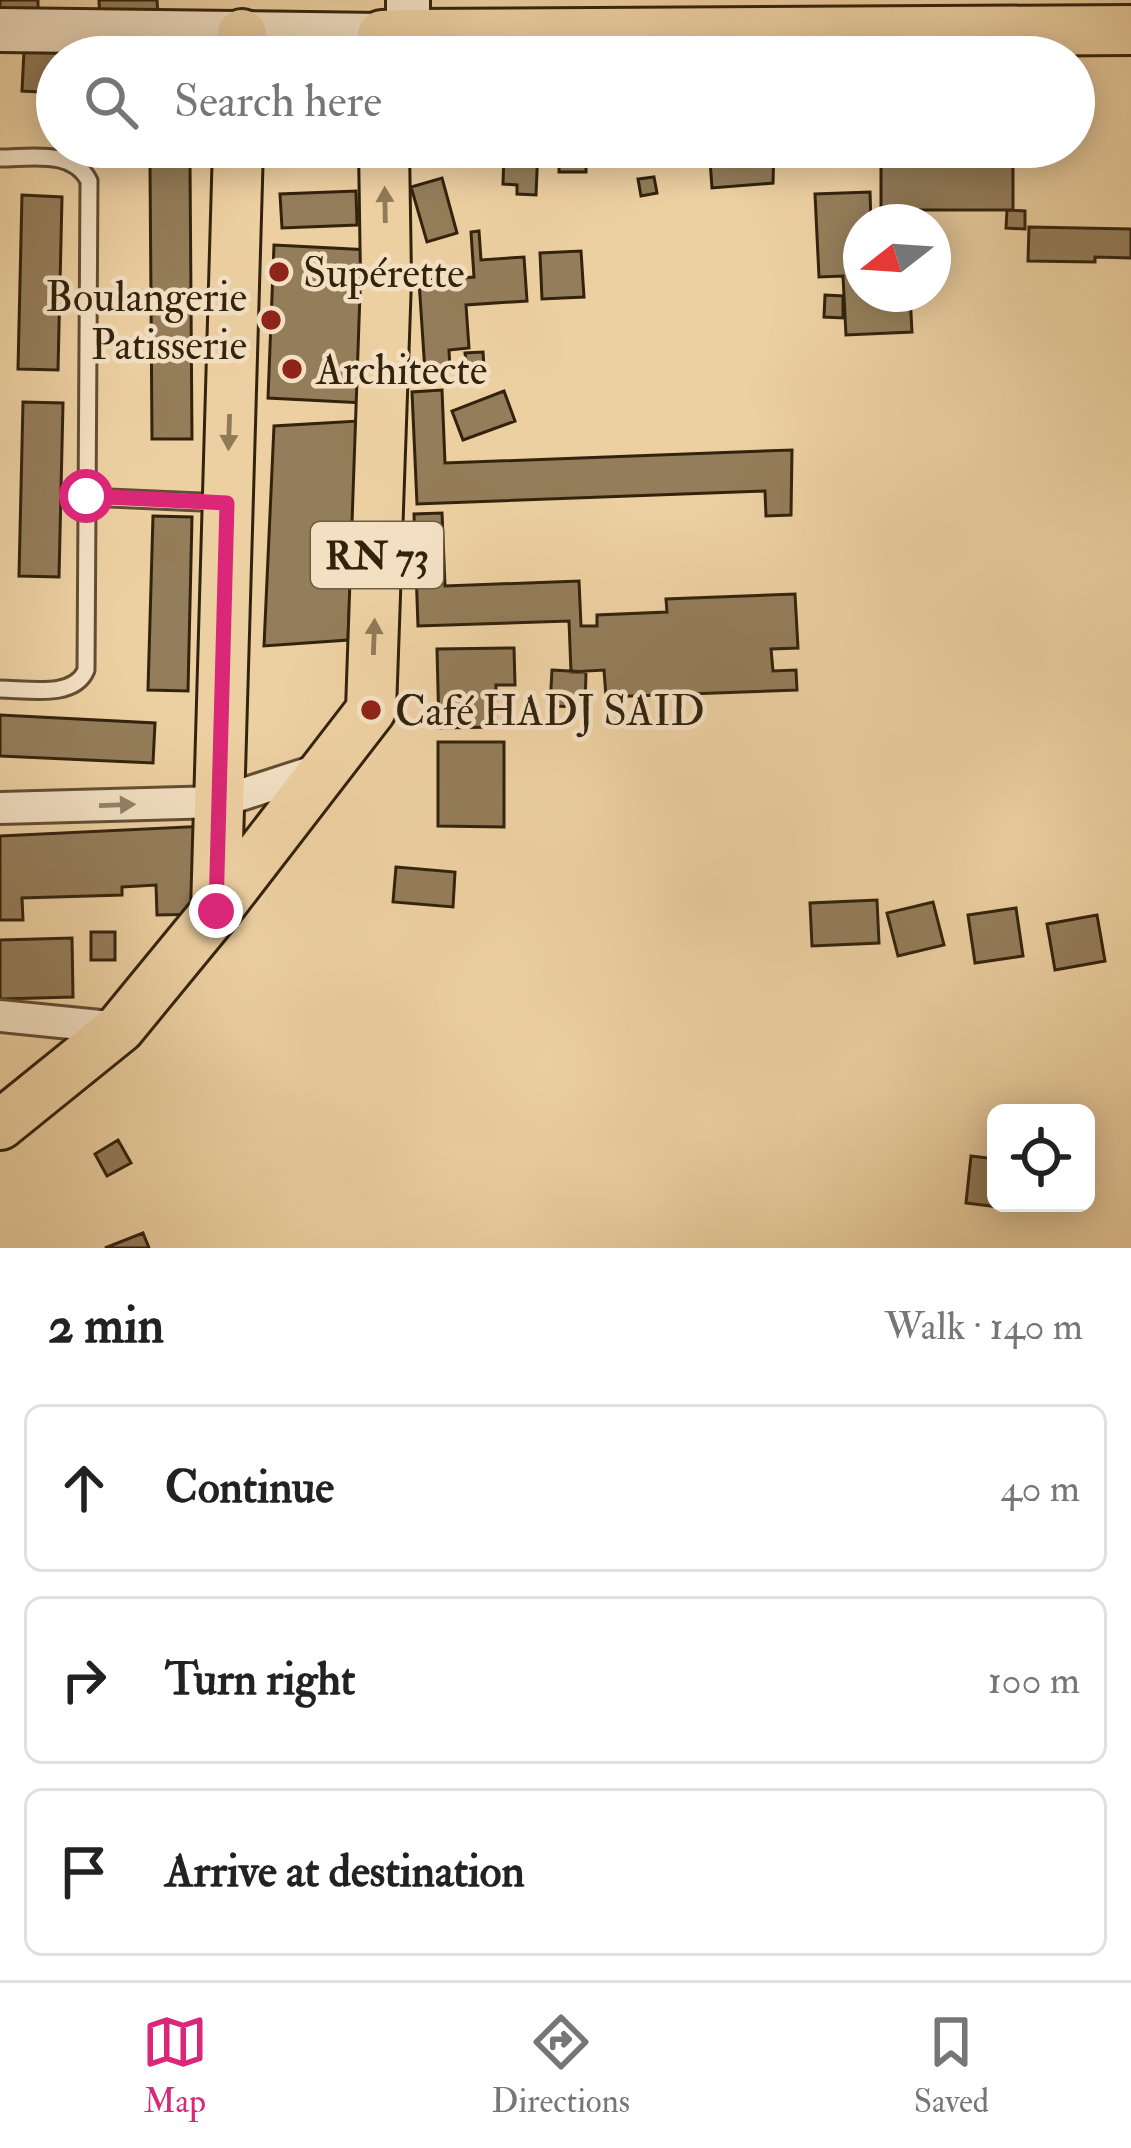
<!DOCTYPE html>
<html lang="en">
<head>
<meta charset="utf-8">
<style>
  body { margin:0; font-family:"IM FELL Double Pica",serif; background:#f6f6f6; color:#222 }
  .controls { position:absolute; right:36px; bottom:36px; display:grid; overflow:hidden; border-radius:18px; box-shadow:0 6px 30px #0003 }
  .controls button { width:108px; height:108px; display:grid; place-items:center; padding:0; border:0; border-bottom:3px solid #e0e0e0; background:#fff; color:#222; font:60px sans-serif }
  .compass { position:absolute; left:843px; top:204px; width:108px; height:108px; border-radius:50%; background:#fff; box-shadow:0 6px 30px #0003; rotate:253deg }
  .stop { position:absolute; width:36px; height:36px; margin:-27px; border:9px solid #db2777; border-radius:50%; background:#fff }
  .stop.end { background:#db2777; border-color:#fff; box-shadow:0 3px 12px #0008 }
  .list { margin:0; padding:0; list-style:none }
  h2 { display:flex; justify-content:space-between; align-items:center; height:156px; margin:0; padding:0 48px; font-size:51px }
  h2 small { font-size:39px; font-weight:400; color:#767676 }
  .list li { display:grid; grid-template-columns:78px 1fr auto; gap:36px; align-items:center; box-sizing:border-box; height:168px; margin:0 24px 24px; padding:0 24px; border:3px solid #e0e0e0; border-radius:18px }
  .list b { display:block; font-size:45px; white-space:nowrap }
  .list em { font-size:39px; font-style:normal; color:#767676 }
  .icon { flex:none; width:66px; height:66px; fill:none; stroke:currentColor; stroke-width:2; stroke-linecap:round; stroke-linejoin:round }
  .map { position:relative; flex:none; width:1131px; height:1248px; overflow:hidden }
  .search { position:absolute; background:#fff; box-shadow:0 6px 30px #0003; left:36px; right:36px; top:36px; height:132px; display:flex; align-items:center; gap:30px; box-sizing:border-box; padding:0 42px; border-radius:66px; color:#767676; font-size:45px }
  .sheet { height:732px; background:#fff }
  nav { display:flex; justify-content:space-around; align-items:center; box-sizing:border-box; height:168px; border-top:3px solid #e0e0e0; background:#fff; font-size:33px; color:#767676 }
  nav a { display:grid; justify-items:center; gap:6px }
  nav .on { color:#db2777 }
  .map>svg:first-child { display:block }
  .building { fill:#947d5a; stroke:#33230d; stroke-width:3 }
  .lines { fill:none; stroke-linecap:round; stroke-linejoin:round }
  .lane-casing { stroke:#624e32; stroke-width:21 }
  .street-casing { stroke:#624e32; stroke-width:36 }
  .secondary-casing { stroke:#33230d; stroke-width:48 }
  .primary-casing { stroke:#33230d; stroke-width:54 }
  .lane { stroke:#f3e0c3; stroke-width:15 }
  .street { stroke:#f3e0c3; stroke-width:30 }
  .secondary { stroke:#f3e0c3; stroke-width:42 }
  .primary { stroke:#edd0a2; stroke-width:48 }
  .oneway { fill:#907a58 }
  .oneway2 { fill:#938268 }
  .route { stroke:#db2777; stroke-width:15 }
  .poi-dot { fill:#8f2418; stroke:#f3e0c3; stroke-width:4.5 }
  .labels { text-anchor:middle; stroke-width:9; stroke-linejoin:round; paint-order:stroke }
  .shield { fill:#f3e0c3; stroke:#6d5c44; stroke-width:3 }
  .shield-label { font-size:39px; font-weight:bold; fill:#33230d }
  .poi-label { font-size:42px; fill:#33230d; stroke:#f3e0c3; text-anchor:start }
</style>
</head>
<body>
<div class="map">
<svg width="1131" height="1248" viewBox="0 0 1131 1248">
  <rect width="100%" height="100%" fill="#edd0a2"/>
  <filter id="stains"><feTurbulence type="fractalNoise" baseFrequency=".00167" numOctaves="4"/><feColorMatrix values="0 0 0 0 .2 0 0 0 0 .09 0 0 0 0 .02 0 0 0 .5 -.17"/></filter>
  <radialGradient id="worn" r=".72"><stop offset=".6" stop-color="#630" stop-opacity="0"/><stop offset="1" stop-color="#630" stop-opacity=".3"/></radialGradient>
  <path class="building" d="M0,0H38V10H0Z
    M99,0H157L158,16L100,19Z
    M24,51L149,57H57V93L22,91Z
    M514,147L538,148L536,195L517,194V185L503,184L504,153L515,154Z
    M540,147H586V172H559V163H540Z
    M640,147H698V149L641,153Z
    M709,147H774L773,183L712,188Z
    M849,147H1013V210H881V165H849Z
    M150,164H190L192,439H152Z
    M654,177L657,193L641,196L638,179Z
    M442,178L457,233L427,242L411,187Z
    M356,191L357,225L282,228L280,194Z
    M870,192L871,222H861V294H920L910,295L912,332L846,335L843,276L819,277L815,194Z
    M22,195L62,197L58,370L18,369Z
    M1007,210L1025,211V229L1006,228Z
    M1029,227L1131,229V258L1095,257V262L1028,261Z
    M479,231L481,260L524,257L527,301L466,305L469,348L449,350L450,370L425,372L419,281L474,277L471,232Z
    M274,245L370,250L364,403L268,398Z
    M581,251L584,297L542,299L540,253Z
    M825,295L843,296V318L824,317Z
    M483,352L484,367L467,368L465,353Z
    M442,390L445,463L792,450L791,515L766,516L765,491L417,504L412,392Z
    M504,391L515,421L463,440L452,411Z
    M23,402L63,403L59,577L19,576Z
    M358,421L348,640L264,646L274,426Z
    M442,513L445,586L579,581L581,626H597V615L667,612L666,599L795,594L798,648L771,649L773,671L796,670L797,690L606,697L604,670L571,672L569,621L418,626L414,514Z
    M153,516L192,517L188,691L148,690Z
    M514,648L515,685H496V727L439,728L437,649Z
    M552,670L586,672L585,707L550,706Z
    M0,715L155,723L153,763L0,756Z
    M438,742H504V827L438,826Z
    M207,826L210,914L157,915L156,885L122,887V895L22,898L23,920H0V836Z
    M396,867L455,872L453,907L393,902Z
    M877,900L879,943L812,946L810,903Z
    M933,902L944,945L898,956L887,913Z
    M1016,908L1023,956L975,963L968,915Z
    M1097,915L1105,961L1055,970L1047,924Z
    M91,932H115V960H91Z
    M72,938L73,997L0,999V940Z
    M118,1140L131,1163L107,1176L95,1154Z
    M971,1156L996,1159V1203H1016L1015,1209L966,1203Z
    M143,1233L149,1248H105Z"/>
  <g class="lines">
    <defs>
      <path id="lane" d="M0,158C31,158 73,149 89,181L86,670C74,699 27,689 0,689
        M86,497L224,503"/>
      <path id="street" d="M0,808L219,802L324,768
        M0,1016L120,1028"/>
      <path id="secondary" d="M408,0V34
        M0,30L382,35"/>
      <path id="primary" d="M241,57L242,34
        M383,57L382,35L408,34L1131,30
        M216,911L238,147
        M0,1125L120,1028L216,911L371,710L386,279L384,147"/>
    </defs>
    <use href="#lane" class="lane-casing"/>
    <use href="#street" class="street-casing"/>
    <use href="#secondary" class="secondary-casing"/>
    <use href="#primary" class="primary-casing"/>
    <use href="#lane" class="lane"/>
    <use href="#street" class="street"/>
    <use href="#secondary" class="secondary"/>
    <use href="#primary" class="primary"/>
  </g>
  <defs><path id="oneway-solid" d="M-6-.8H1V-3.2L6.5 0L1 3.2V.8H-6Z" transform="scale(3)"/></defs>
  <g class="oneway">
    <use href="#oneway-solid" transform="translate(385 205) rotate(-91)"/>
    <use href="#oneway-solid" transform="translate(229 432) rotate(92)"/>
    <use href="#oneway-solid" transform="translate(374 637) rotate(-88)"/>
  </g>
  <use class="oneway2" href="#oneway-solid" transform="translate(117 805) rotate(-2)"/>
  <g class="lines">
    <path class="route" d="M86,496L227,503L216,911"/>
  </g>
  <g class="poi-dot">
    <circle cx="279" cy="272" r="12"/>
    <circle cx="271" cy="320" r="12"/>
    <circle cx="292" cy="369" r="12"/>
    <circle cx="371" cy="710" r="12"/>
  </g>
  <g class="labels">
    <rect class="shield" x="311" y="522" width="132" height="66" rx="9"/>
    <g class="shield-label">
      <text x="377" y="569">RN 73</text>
    </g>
    <g class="poi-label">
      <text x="303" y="287">Supérette</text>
      <text x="247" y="311" text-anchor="end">Boulangerie<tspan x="247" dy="48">Patisserie</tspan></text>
      <text x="316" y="384">Architecte</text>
      <text x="395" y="725">Café HADJ SAID</text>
    </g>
  </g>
  <rect width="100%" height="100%" filter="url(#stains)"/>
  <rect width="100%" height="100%" fill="url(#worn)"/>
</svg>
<div class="controls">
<button><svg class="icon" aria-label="locate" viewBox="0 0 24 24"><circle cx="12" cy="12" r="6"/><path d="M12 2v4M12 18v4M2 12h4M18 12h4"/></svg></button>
</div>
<svg class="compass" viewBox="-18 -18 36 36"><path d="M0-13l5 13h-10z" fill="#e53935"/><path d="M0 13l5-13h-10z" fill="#767676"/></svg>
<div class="stop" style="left:86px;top:496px"></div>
<div class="stop end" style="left:216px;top:911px"></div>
<div class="search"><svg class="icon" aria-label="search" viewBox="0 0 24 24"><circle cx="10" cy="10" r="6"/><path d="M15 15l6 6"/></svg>Search here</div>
</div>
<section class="sheet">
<h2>2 min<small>Walk · 140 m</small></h2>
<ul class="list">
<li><svg class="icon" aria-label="ahead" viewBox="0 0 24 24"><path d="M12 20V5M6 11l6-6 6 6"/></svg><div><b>Continue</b></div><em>40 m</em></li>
<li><svg class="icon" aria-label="right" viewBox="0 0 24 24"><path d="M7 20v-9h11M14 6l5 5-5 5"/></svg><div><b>Turn right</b></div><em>100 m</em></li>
<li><svg class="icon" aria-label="arrive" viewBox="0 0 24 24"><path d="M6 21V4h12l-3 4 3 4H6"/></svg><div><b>Arrive at destination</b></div></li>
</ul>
</section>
<nav>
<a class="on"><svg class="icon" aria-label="map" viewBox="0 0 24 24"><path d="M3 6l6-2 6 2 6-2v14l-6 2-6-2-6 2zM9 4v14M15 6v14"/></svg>Map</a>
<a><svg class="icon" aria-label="directions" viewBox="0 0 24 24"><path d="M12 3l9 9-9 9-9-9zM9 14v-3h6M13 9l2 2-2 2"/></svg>Directions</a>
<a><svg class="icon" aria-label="saved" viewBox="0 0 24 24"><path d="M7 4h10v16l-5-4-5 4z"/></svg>Saved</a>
</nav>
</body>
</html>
